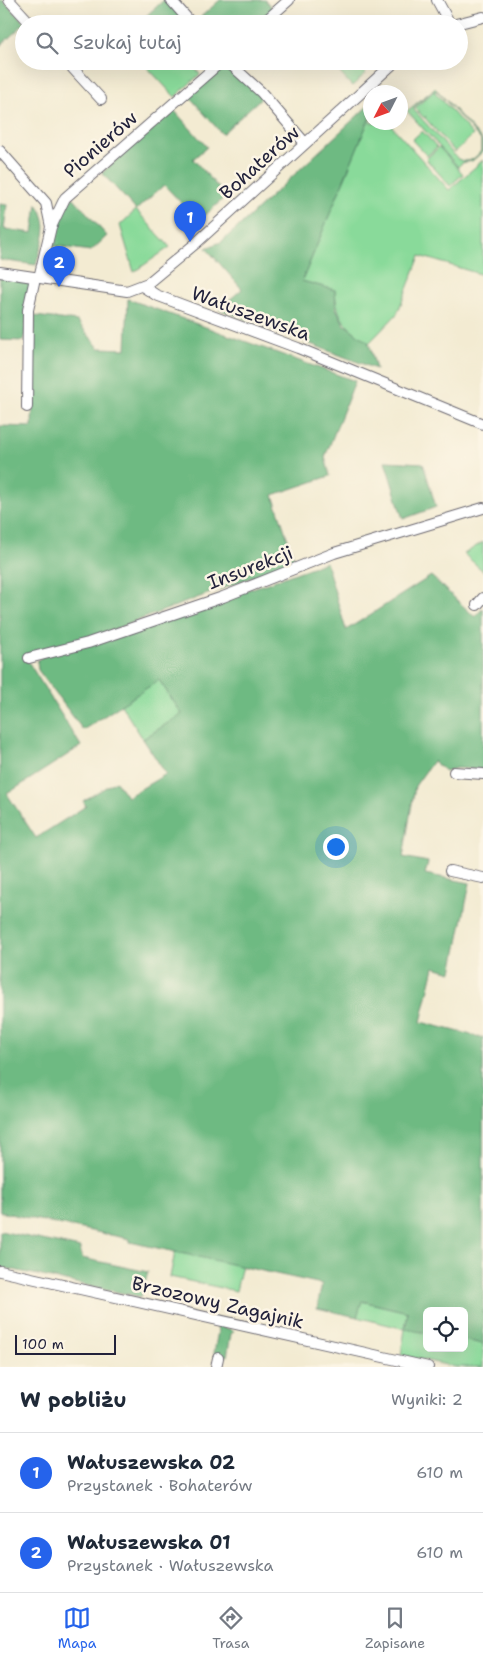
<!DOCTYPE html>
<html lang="pl">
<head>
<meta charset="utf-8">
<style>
  body { margin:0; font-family:"Shantell Sans",sans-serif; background:#f6f6f7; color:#1f2937 }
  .controls { position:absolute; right:15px; bottom:15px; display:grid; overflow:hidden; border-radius:8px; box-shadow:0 5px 20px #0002 }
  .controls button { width:45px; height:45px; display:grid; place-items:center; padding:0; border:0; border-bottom:1px solid #e0e1e3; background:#fff; color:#1f2937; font:25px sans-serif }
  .compass { position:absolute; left:363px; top:85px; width:45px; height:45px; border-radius:50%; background:#fff; box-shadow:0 5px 20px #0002; rotate:228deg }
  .scale { position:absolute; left:15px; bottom:12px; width:101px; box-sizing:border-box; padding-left:5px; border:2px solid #22223b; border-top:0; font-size:14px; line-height:18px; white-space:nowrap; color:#22223b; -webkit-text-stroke:4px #fcf5e5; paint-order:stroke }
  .you { position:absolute; left:335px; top:846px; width:18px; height:18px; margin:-12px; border:4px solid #fff; border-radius:50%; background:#1a73e8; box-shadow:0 0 0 8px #1a73e833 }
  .badge { display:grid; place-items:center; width:32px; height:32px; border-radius:50%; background:#2563eb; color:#fff; font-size:16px; font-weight:700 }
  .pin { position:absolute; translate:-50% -41px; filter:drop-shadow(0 1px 2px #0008) }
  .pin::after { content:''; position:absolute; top:26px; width:18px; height:15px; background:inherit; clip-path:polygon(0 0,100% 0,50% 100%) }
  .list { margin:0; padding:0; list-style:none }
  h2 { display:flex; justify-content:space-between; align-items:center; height:65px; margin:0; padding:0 20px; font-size:21px }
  h2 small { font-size:16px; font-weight:400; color:#747a83 }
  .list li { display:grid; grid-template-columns:32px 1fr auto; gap:15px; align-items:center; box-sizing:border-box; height:80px; padding:0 20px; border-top:1px solid #e0e1e3 }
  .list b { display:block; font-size:19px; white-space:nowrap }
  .list p { margin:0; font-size:16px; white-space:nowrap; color:#747a83 }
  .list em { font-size:16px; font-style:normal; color:#747a83 }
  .icon { flex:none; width:28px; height:28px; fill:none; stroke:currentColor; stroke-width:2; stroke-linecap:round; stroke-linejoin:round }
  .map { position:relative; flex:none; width:483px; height:1367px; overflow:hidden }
  .search { position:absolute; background:#fff; box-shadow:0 5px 20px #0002; left:15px; right:15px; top:15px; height:55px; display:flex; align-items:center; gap:12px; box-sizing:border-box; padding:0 18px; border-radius:28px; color:#747a83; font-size:19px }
  .sheet { height:225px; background:#fff }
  nav { display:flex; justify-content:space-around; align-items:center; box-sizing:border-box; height:70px; border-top:1px solid #e0e1e3; background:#fff; font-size:14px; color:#747a83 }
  nav a { display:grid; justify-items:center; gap:2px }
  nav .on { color:#2563eb }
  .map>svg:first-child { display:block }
  .green { fill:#89da9a; stroke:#567e6a; fill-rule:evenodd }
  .forest { fill:#6eba82; stroke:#486e5e }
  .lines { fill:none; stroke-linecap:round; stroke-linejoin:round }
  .minor-casing { stroke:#6b6870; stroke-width:12 }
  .minor { stroke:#fff; stroke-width:10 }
  .labels { text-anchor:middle; stroke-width:5; stroke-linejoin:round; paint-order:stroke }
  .street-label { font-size:19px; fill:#22223b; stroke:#fcf5e5 }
</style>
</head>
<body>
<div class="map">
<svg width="483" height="1367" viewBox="0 0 483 1367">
  <rect width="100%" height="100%" fill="#fcf5e5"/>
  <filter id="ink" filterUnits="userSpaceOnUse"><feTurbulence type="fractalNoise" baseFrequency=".02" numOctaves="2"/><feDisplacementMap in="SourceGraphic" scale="10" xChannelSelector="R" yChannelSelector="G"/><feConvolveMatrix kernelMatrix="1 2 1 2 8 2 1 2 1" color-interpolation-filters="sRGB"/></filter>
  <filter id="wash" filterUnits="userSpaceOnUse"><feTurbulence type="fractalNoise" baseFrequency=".0096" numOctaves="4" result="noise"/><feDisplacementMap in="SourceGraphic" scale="20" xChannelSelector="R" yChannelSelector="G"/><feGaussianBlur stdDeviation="1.12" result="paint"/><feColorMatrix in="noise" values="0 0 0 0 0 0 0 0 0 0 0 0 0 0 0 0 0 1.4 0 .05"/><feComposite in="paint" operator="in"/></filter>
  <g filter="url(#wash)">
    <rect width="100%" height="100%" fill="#f3ebd2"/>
    <path class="green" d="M151,61H188L200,74L175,97L146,66Z
      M329,61H356L366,73L352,86Z
      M435,88L482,140V152L472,161L462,163L458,167L407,111ZM432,91H437L481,140V151C475,159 468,164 458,159L414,110V107Z
      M434,91L473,135L455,152L425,118L426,116L424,118L415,108Z
      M370,117V122L389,123L449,190L483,160V275L420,256L397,314L369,343C346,326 337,320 335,290L302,281Z
      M422,131L437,147L427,156L412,140Z
      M439,147L463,174L450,186L426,159Z
      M136,210L170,247L134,272L120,225Z
      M483,542V571L464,554Z
      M159,680L182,714L143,739L121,705Z
      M175,1252L242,1265L236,1291L170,1277Z
      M361,1301L408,1312L405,1328L427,1333V1348H464V1340L483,1344V1367H456L401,1355L405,1329L357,1317Z"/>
    <path class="forest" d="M0,0H3L25,23L0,46Z
      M164,0L188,24H137Z
      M220,0H265L274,10L259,24H198L196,21Z
      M224,63L262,97L222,134L188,95Z
      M370,104V117L302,281L335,290L336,308L344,324L369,343L376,369L219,309L242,289L206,248L221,242L236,229Z
      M172,108L207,147L193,159L226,196L199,221L164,185L136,210L102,173Z
      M73,197L107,236L91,251L48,245L64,209Z
      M0,204L7,205L4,229L33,233L37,204C52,226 42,241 36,265L0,260Z
      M0,277L31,284L24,341L0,340Z
      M128,299L355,381L325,457L330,476L273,495L295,561L107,632L24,655L81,746L7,794L36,838L86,806L83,801L116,781L127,797L166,774L143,739L182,714L159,680L83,730L38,670L37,661L41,657L268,583L326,562L346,630L431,576L475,617L483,608V770L457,768L445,771L433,761L415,786L403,857L428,862L425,874L470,883L452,972L434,967L421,1022L483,1038V1344L464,1340V1311H427V1333L405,1329L408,1312L362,1301L357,1317L317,1308L322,1284L130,1242V1239L0,1212V426L32,427L35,316L77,321L99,348L126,349Z
      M385,461L423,463L436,507L403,519Z
      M0,1231L80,1248L82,1258L148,1272L141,1297L0,1267Z
      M216,1324L234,1331L231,1334L227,1356L214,1353L218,1331Z"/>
  </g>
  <g filter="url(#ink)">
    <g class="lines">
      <defs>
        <path id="minor" d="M9,0L31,24
          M171,0L192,24
          M437,0L450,24
          M262,24L289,0
          M456,24L483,17
          M66,61L101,99
          M227,61L261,92L305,143
          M0,151L46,203L51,227
          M0,272L127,291L148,283L195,244L396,61
          M39,278L51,227L65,198L222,61
          M142,286L156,295L298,348L483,424
          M27,407L28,310L35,278
          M477,605L483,598
          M29,658L88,643L223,597L334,553L483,508
          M454,772L483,774
          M450,871L483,878
          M0,1271L428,1367
          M216,1367L218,1358"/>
      </defs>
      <use href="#minor" class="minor-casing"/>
      <use href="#minor" class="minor"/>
    </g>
  </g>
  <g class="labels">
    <g class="street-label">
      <text transform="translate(100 144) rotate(-41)" y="7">Pionierów</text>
      <text transform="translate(259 162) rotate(-42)" y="7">Bohaterów</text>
      <text transform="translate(251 313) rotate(20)" y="7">Wałuszewska</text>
      <text transform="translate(250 567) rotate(-21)" y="7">Insurekcji</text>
      <text transform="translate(218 1302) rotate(13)" y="7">Brzozowy Zagajnik</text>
    </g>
  </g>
</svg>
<div class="controls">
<button><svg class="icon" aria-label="locate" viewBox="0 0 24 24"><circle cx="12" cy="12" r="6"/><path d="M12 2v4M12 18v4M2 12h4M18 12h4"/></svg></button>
</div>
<svg class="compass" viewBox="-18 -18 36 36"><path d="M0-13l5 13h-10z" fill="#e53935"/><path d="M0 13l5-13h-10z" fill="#747a83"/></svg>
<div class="scale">100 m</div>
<div class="you"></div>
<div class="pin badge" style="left:190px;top:242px">1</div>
<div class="pin badge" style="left:59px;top:287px">2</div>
<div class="search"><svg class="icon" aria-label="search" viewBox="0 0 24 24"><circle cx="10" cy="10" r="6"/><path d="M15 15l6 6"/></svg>Szukaj tutaj</div>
</div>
<section class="sheet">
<h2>W pobliżu<small>Wyniki: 2</small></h2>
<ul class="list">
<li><span class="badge">1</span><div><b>Wałuszewska 02</b><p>Przystanek · Bohaterów</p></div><em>610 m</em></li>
<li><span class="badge">2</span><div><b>Wałuszewska 01</b><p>Przystanek · Wałuszewska</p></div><em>610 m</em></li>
</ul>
</section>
<nav>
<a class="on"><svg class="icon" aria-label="map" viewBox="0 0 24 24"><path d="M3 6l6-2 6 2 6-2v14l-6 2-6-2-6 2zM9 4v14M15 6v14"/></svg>Mapa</a>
<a><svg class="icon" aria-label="directions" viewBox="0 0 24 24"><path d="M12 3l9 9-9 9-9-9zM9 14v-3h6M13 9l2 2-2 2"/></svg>Trasa</a>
<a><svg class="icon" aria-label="saved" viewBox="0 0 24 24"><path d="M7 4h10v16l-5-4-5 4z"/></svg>Zapisane</a>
</nav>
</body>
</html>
